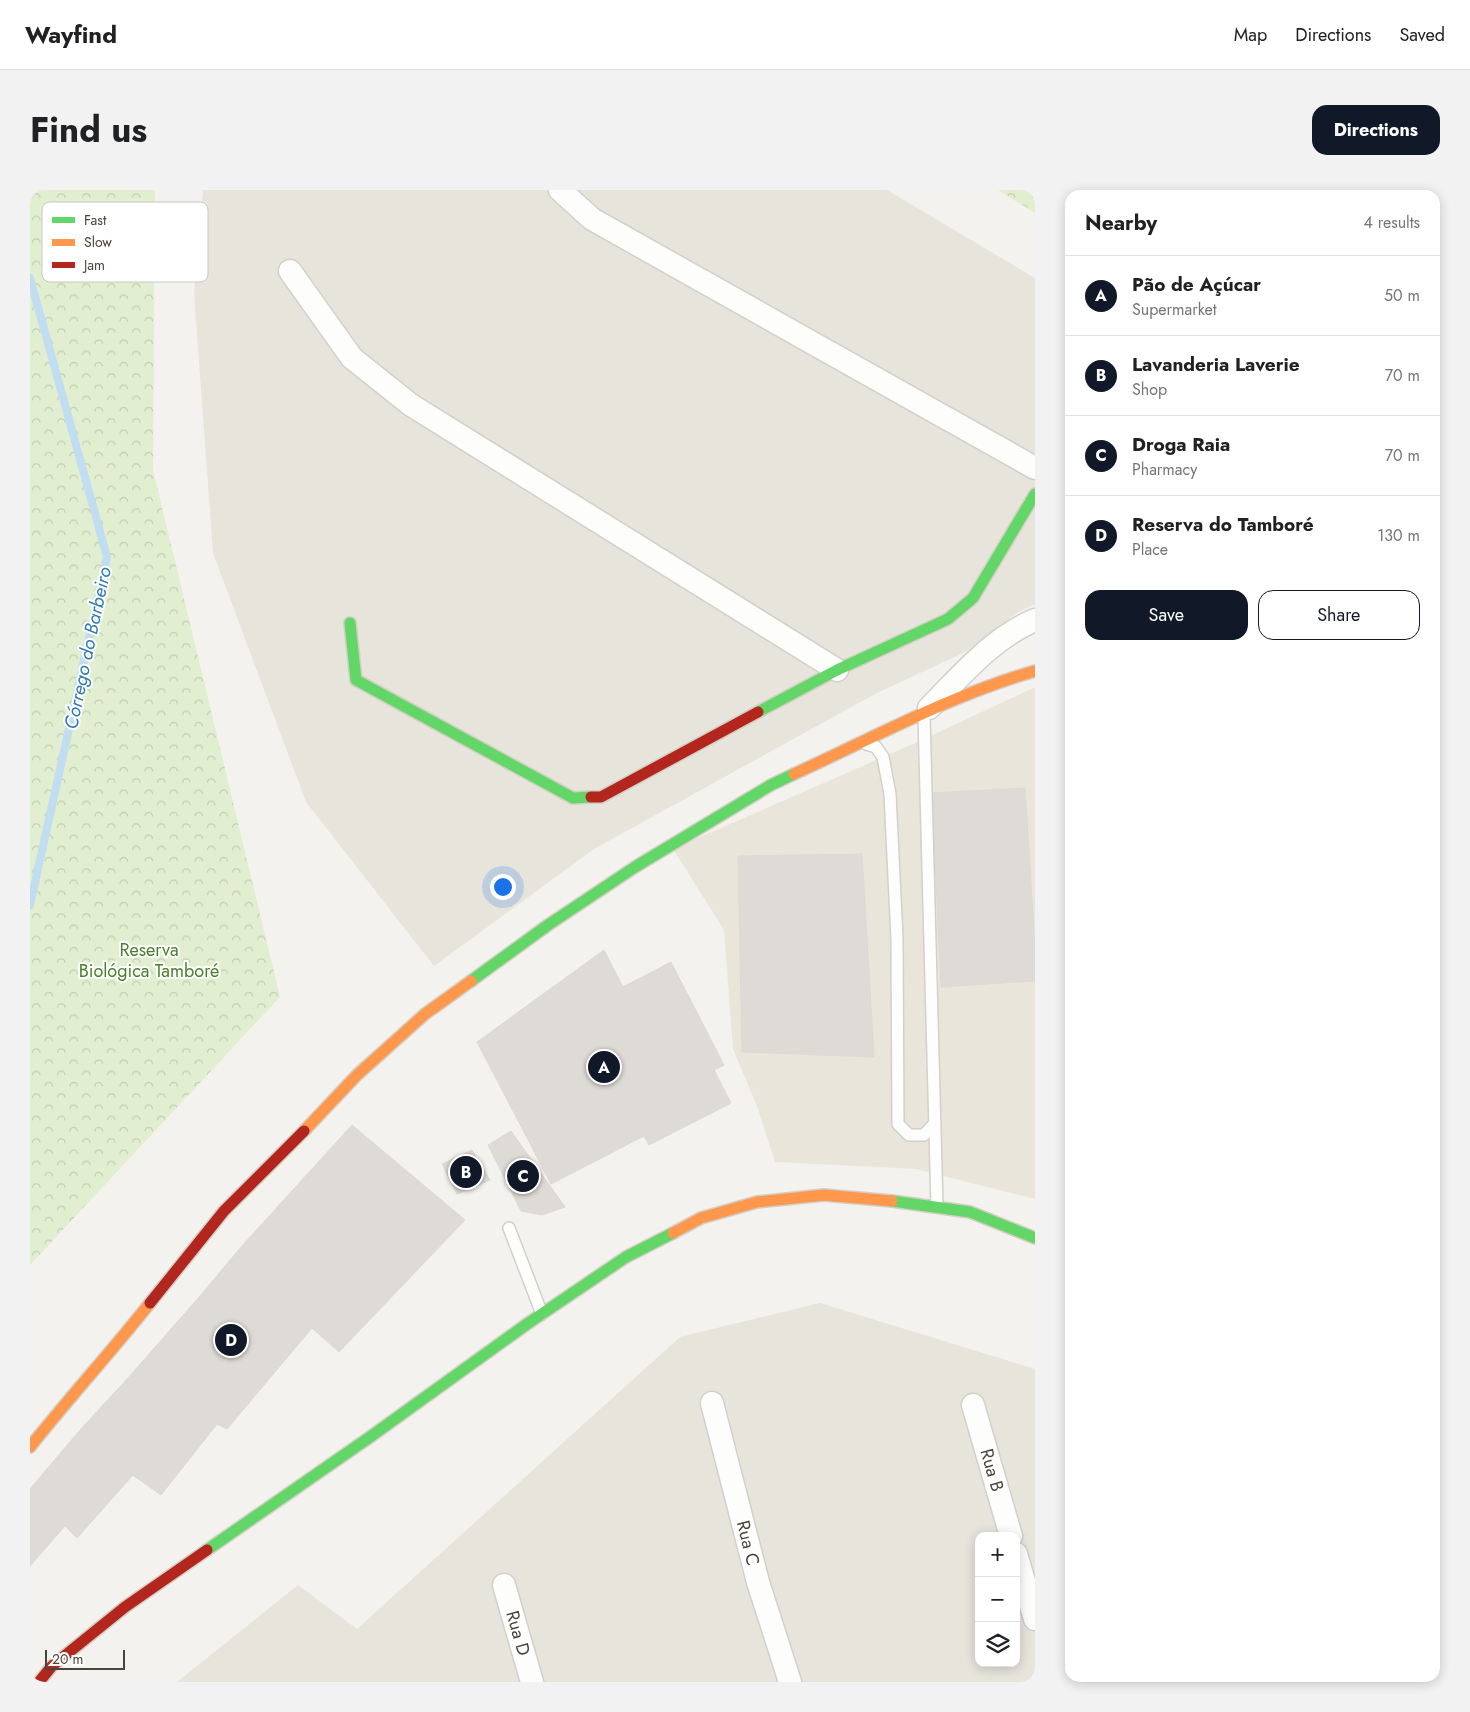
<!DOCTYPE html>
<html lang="en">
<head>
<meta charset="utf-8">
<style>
  body { margin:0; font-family:Jost,sans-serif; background:#f2f2f2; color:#202124 }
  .controls { position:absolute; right:15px; bottom:15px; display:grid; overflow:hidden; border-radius:10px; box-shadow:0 2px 12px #0003 }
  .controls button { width:45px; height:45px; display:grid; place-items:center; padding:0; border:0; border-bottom:1px solid #e0e0e0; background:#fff; color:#202124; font:25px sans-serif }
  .scale { position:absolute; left:15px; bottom:12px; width:80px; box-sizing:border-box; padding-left:5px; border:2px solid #4b4439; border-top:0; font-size:14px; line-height:18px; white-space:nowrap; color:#4b4439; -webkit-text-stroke:4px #fff; paint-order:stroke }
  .you { position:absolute; left:472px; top:696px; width:18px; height:18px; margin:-12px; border:4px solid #fff; border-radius:50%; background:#1a73e8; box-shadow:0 0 0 8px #1a73e833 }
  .badge { display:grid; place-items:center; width:32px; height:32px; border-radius:50%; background:#111827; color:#fff; font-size:16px; font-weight:700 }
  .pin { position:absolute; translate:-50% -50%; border:2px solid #fff; box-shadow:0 1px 5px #0006 }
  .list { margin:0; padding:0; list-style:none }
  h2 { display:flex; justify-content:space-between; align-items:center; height:65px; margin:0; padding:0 20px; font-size:21px }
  h2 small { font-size:16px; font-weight:400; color:#757577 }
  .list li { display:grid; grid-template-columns:32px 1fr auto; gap:15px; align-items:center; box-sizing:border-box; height:80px; padding:0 20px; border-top:1px solid #e0e0e0 }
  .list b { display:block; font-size:19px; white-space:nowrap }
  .list p { margin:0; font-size:16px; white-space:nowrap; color:#757577 }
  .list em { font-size:16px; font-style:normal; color:#757577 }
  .actions { display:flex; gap:10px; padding:15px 20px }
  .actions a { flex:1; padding:11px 0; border:1px solid #111827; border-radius:15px; text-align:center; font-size:18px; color:#111827 }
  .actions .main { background:#111827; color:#fff }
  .icon { flex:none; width:28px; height:28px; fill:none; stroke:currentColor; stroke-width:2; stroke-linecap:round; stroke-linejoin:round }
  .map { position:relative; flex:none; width:1005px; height:1492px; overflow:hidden; border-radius:15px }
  header { display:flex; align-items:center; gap:30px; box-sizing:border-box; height:70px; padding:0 25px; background:#fff; border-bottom:1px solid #e0e0e0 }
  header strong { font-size:24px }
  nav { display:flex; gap:28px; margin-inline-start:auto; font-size:18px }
  .intro { display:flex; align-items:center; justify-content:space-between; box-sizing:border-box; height:120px; padding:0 30px }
  h1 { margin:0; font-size:35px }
  .button { padding:12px 22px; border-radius:15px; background:#111827; color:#fff; font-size:18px; font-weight:700 }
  main { display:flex; gap:30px; padding:0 30px }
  aside { flex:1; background:#fff; border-radius:15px; box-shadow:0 2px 12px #0003 }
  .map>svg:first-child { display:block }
  .residential { fill:#e7e4dc; fill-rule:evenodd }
  .education { fill:#eae5da }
  .forest { fill:url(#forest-crowns) }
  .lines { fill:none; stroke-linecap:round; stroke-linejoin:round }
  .stream { stroke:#c0ddf1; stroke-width:8 }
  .building { fill:#dedbd6; stroke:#dcd9d4 }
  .lane-casing { stroke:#d2d0cb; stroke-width:14 }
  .street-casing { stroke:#d2d0cb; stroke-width:25 }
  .fast-casing { stroke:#d3cfc5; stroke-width:14 }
  .slow-casing { stroke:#d3cfc5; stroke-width:14 }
  .jam-casing { stroke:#d3cfc5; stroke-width:14 }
  .lane { stroke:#fdfdfc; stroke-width:11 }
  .street { stroke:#fdfdfc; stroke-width:22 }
  .fast { stroke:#63d668; stroke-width:11 }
  .slow { stroke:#ff974d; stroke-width:11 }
  .jam { stroke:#b3261e; stroke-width:11 }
  .labels { text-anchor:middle; stroke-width:4; stroke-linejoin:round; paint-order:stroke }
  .park-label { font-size:18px; fill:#4a7f2a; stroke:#fff }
  .street-label { font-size:18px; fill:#4b4439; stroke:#fff }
  .water-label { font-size:19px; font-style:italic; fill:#2e7ab2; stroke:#fff }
  .key { fill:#fff; stroke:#c9c7c4; stroke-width:1 }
  .key-label { font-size:14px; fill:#4b4439 }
</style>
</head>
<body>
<header>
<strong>Wayfind</strong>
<nav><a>Map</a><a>Directions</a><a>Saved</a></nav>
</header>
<div class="intro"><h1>Find us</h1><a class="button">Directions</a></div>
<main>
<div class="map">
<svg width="1005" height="1492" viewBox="0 0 1005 1492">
  <defs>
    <pattern id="forest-crowns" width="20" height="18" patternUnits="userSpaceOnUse" patternTransform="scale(1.25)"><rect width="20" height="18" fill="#e1eecf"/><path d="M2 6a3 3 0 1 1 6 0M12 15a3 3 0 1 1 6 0" fill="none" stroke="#c3cdb2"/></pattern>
  </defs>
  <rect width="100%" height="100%" fill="#f4f2ee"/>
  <path class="residential" d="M173,0H857L1005,88V414L988,422L935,462L845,504L564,659L404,776L276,612L183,363L164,103Z
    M790,1113L1005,1179V1492H147L268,1395L327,1439L650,1147ZM949,1346H986V1473H949Z"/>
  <path class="education" d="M1005,497V1009L886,979L745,972L727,916L703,859L694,740L643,659L883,554Z"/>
  <path class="forest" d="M0,0H125L123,280L250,807L0,1075Z
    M968,0H1005V23Z"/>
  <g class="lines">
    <path class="stream" d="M0,88L77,367L0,715"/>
  </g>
  <path class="building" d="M995,598L1005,757V791L911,797L902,603Z
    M832,664L844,867L712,862L708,666Z
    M574,760L593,797L641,772L694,875L684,880L701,913L619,955L614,946L521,994L447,852Z
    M322,935L435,1030L309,1162L282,1138L197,1239L187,1234L131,1305L103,1285L47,1348L35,1336L0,1376V1299L50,1240L98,1188L170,1106L211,1057Z
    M481,941L535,1017L512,1025L491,1021L458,955Z
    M442,960L460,990L427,1004L412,974Z"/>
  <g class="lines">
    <defs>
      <path id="lane" d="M894,526L907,1017
        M836,554L846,557L853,567L860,604L867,749L868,934L879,945H894L904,934
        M479,1038L512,1124"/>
      <path id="street" d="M530,0L562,29L1005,278
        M260,81L322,168L381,215L807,480
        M899,518C931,486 962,448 1005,430
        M682,1213L728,1392L760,1492
        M943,1215L981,1346
        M986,1364L1005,1429
        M474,1395L502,1492"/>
      <path id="fast" d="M320,433L326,490L543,608L561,607
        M728,522L807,480L918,429L943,408L1005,304
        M441,791L518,735L605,677L741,595L764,584
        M862,1011L940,1022L1005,1048
        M177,1360L340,1247L497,1134L596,1067L643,1043"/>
      <path id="slow" d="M764,584C843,548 921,505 1005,481
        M274,941L327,885L395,824L441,791
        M643,1043L671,1028L727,1012L794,1005L862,1011
        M0,1257C39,1208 81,1162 120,1113"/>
      <path id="jam" d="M561,607H571L728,522
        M120,1113L194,1021L274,941
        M9,1492L22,1476L95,1417L177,1360"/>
    </defs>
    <use href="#lane" class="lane-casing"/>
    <use href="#street" class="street-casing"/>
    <use href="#fast" class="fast-casing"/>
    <use href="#slow" class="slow-casing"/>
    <use href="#jam" class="jam-casing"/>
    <use href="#lane" class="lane"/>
    <use href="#street" class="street"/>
    <use href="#fast" class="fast"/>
    <use href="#slow" class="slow"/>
    <use href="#jam" class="jam"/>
  </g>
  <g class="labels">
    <g class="park-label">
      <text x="119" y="766">Reserva<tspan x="119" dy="21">Biológica Tamboré</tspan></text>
    </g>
    <g class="street-label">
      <text transform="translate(962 1280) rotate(74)" y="6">Rua B</text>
      <text transform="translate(718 1353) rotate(76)" y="6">Rua C</text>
      <text transform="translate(488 1443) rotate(74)" y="6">Rua D</text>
    </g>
    <g class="water-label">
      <text transform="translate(57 458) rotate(-78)" y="7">Córrego do Barbeiro</text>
    </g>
  </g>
  <rect x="12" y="12" width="166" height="80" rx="8" class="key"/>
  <rect x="22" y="27" width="23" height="6" fill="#63d668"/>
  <rect x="22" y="49" width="23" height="7" fill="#ff974d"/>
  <rect x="22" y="72" width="23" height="6" fill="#b3261e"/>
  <g class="key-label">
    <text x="54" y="35">Fast</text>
    <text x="54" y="57">Slow</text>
    <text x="54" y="80">Jam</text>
  </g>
</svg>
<div class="controls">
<button>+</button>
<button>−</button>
<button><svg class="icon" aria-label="layers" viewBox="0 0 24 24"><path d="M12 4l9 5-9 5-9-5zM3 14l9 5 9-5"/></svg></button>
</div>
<div class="scale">20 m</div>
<div class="you"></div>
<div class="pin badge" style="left:574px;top:877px">A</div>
<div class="pin badge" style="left:436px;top:982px">B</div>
<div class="pin badge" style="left:493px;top:986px">C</div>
<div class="pin badge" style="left:201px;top:1150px">D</div>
</div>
<aside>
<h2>Nearby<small>4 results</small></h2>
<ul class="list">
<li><span class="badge">A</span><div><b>Pão de Açúcar</b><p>Supermarket</p></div><em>50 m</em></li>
<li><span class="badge">B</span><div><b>Lavanderia Laverie</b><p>Shop</p></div><em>70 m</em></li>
<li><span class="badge">C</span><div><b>Droga Raia</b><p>Pharmacy</p></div><em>70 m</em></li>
<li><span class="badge">D</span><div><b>Reserva do Tamboré</b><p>Place</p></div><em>130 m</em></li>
</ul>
<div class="actions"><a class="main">Save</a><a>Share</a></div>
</aside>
</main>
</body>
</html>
